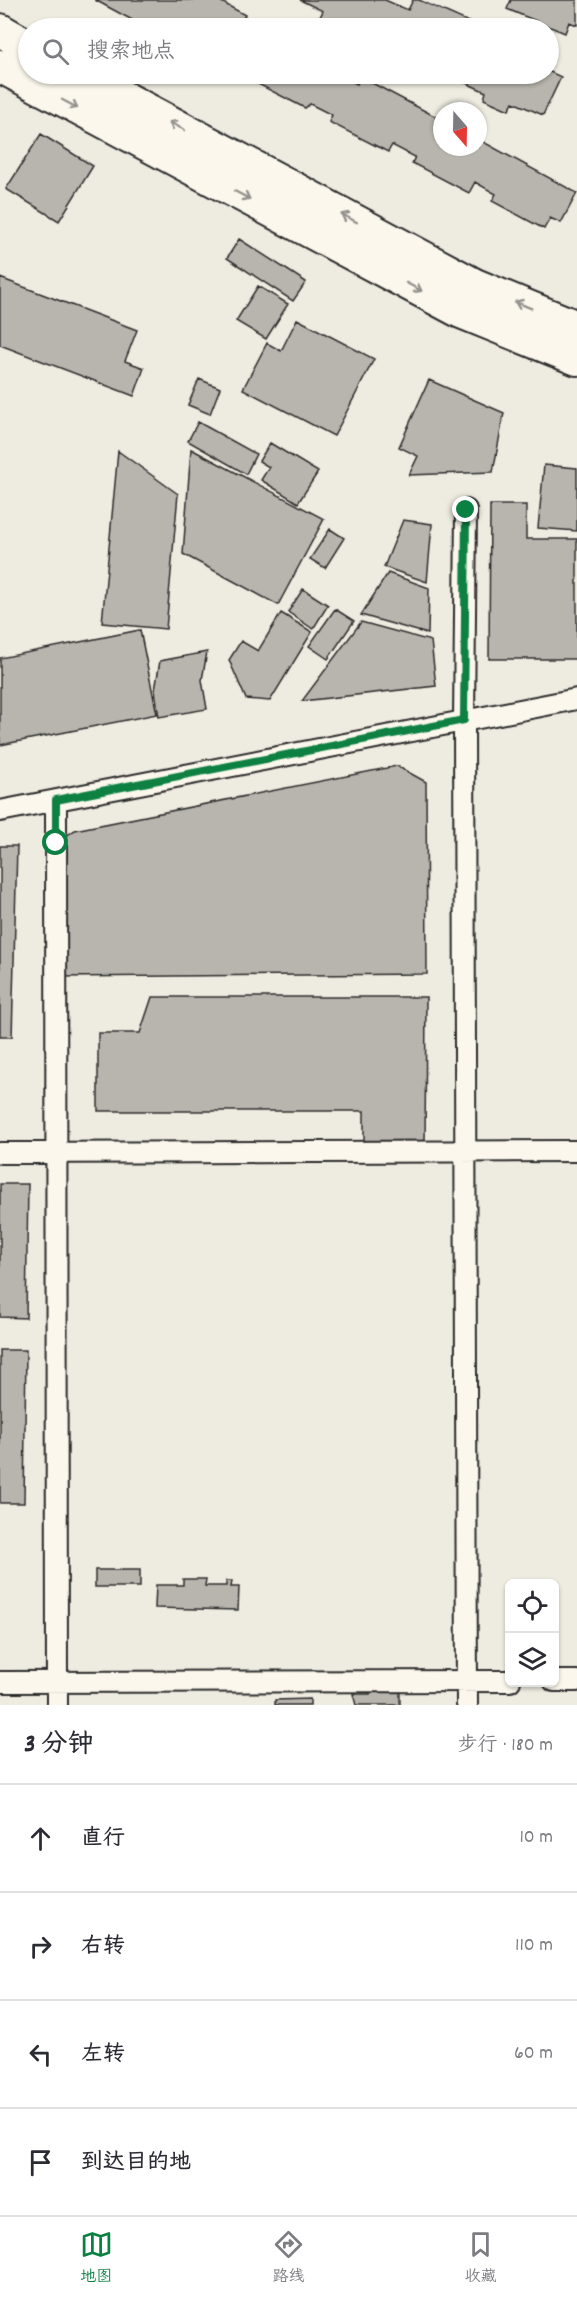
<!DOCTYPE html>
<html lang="zh">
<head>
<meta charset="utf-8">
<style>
  body { margin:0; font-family:Dekko,"LXGW WenKai TC",sans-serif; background:#f2f2f3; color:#2b2b33 }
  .controls { position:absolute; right:18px; bottom:18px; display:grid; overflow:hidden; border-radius:9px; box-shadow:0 2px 4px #0004 }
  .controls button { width:54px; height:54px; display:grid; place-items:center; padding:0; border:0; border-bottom:2px solid #e1e1e2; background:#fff; color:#2b2b33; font:30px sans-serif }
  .compass { position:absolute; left:433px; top:102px; width:54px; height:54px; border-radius:50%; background:#fff; box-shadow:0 2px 4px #0004; rotate:160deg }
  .stop { position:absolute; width:18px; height:18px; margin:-14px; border:4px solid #0b8043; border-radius:50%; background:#fff }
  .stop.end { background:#0b8043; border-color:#fff; box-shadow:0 2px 6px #0008 }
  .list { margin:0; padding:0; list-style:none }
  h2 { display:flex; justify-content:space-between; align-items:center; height:78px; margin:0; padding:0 24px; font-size:26px }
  h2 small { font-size:20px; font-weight:400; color:#7c7c81 }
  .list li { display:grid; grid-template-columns:39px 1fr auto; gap:18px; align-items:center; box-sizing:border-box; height:108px; padding:0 24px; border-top:2px solid #e1e1e2 }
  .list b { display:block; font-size:22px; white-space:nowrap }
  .list em { font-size:20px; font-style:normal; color:#7c7c81 }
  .icon { flex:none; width:33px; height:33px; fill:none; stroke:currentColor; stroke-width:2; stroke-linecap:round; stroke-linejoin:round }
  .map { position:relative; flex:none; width:577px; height:1705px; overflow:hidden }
  .search { position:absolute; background:#fff; box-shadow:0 2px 4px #0004; left:18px; right:18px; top:18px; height:66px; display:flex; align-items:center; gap:15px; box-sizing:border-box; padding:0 21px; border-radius:33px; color:#7c7c81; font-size:22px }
  .sheet { height:510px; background:#fff }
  nav { display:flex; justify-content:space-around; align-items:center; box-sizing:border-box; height:84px; border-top:2px solid #e1e1e2; background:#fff; font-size:16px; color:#7c7c81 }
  nav a { display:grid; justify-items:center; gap:3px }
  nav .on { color:#0b8043 }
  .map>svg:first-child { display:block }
  .building { fill:#b8b5ae; stroke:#2b2b2b; stroke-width:1.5 }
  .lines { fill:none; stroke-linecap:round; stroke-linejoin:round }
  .street-casing { stroke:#2b2b2b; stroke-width:24 }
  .primary-casing { stroke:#2b2b2b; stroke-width:36 }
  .street { stroke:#fbf7ec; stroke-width:20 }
  .primary { stroke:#fbf7ec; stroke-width:32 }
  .oneway { stroke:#93918c }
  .route { stroke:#0b8043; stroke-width:8 }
</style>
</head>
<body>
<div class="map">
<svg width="577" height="1705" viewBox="0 0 577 1705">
  <rect width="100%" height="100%" fill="#eeebe0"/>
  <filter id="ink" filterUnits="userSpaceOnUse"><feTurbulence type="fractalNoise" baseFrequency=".0167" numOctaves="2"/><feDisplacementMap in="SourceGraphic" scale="12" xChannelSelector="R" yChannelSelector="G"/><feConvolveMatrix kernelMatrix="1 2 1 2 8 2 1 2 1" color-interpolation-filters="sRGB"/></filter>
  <g filter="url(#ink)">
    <path class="building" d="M95,0H218L245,15L237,28H147Z
      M300,0H385L408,10L413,0H419L469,22L466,28H363L352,24L350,28H345L320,17L323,11Z
      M511,0H577V25L569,22L565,33L507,9Z
      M548,71L561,77L543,115L513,102L509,110L484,99L486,92L446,74Z
      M258,74H337L357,84L361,77L442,120V147H478V139L577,193L561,223L550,218L544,229L492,201L496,194L475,182L469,193L412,163L415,157L392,145L388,152L329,122L332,115L310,104L305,108L254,82Z
      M41,134L93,166L59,221L6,189Z
      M239,239L306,282L293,301L227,258Z
      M0,278L137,330L125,361L144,368L134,396L0,345Z
      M258,286L288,304L266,339L236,321Z
      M297,319L374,359L334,436L243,389L267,343L281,351Z
      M199,379L220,388L210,414L188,405Z
      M429,380L504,413L493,472L409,475L418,456L399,447Z
      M198,422L256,454L246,474L188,441Z
      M270,443L318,472L298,503L261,480L269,467L259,461Z
      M191,449L324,519L278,605L183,554Z
      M118,451L178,494L166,629L102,623Z
      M544,465L577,468V531L538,528Z
      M490,505H526V539H577V659H489Z
      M403,520L432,524L427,582L384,567Z
      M330,529L344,538L325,568L310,559Z
      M388,573L429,588L428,634L361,615Z
      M303,589L328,605L313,629L288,612Z
      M335,609L354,621L328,659L309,646Z
      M281,613L312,632L270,701L246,699L229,660L241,641L258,651Z
      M361,622L431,641L436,686L302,701Z
      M140,630L157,714L0,745V658Z
      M207,652L202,680L207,709L159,717L155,690L160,661Z
      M397,766L426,782L427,974L57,977L56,843L75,830Z
      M0,846H17L12,1037H0Z
      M152,997H426L425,1148H364V1111H98V1033H140Z
      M0,1184H28L26,1318L0,1317Z
      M0,1350H26L24,1503H0Z
      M95,1570H140V1587H95Z
      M183,1579H206L205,1586H226V1581H232L231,1587H239L238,1610L155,1608L156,1585H183Z
      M370,1686L400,1687V1705H356L353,1694H370Z
      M310,1699V1705H275V1700Z"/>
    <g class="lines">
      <defs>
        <path id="street" d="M466,510L464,720L467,1705
          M56,800L57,1705
          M0,811L577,699
          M0,1153L577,1151
          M554,1681H577
          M0,1682L510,1681"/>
        <path id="primary" d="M0,30L28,46
          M0,66L461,312L577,359
          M80,74L475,285L577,327"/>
      </defs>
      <use href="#street" class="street-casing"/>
      <use href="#primary" class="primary-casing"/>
      <use href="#street" class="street"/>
      <use href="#primary" class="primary"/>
    </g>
    <defs><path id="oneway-shaft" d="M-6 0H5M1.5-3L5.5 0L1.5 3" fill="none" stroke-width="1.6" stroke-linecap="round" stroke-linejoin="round" transform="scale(1.5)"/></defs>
    <g class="oneway">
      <use href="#oneway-shaft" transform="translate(70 104) rotate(28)"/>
      <use href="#oneway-shaft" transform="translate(177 126) rotate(-152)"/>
      <use href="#oneway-shaft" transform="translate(242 195) rotate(28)"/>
      <use href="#oneway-shaft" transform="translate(349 218) rotate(-152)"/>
      <use href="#oneway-shaft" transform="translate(414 287) rotate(28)"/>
      <use href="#oneway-shaft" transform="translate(523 305) rotate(-158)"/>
    </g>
  </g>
  <g class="lines" filter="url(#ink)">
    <path class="route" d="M56,843V800L464,720L466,510"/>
  </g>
</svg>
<div class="controls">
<button><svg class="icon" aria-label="locate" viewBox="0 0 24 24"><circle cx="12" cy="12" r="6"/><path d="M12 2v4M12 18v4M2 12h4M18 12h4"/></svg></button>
<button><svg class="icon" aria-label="layers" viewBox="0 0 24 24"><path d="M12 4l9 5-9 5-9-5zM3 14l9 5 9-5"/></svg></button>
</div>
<svg class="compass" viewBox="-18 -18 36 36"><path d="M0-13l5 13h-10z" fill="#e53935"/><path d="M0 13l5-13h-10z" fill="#7c7c81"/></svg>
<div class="stop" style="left:56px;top:843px"></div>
<div class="stop end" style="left:466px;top:510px"></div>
<div class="search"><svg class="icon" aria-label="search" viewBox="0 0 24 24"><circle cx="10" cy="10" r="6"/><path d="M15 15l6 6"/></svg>搜索地点</div>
</div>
<section class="sheet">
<h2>3 分钟<small>步行 · 180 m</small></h2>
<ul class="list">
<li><svg class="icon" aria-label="ahead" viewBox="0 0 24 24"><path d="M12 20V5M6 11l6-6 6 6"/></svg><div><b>直行</b></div><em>10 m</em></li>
<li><svg class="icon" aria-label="right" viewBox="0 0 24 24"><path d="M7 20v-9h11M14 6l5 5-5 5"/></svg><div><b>右转</b></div><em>110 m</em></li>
<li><svg class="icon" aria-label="left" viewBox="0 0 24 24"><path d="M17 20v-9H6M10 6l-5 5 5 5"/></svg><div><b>左转</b></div><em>60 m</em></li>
<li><svg class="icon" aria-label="arrive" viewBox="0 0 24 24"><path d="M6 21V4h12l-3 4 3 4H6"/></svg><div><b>到达目的地</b></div></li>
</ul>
</section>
<nav>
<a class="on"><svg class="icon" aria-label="map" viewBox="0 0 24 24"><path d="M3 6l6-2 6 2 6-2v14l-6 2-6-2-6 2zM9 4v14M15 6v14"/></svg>地图</a>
<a><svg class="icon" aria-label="directions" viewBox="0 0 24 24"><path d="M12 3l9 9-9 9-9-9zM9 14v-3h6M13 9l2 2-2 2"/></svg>路线</a>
<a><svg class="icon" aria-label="saved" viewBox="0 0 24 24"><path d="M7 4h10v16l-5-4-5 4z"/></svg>收藏</a>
</nav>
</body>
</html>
